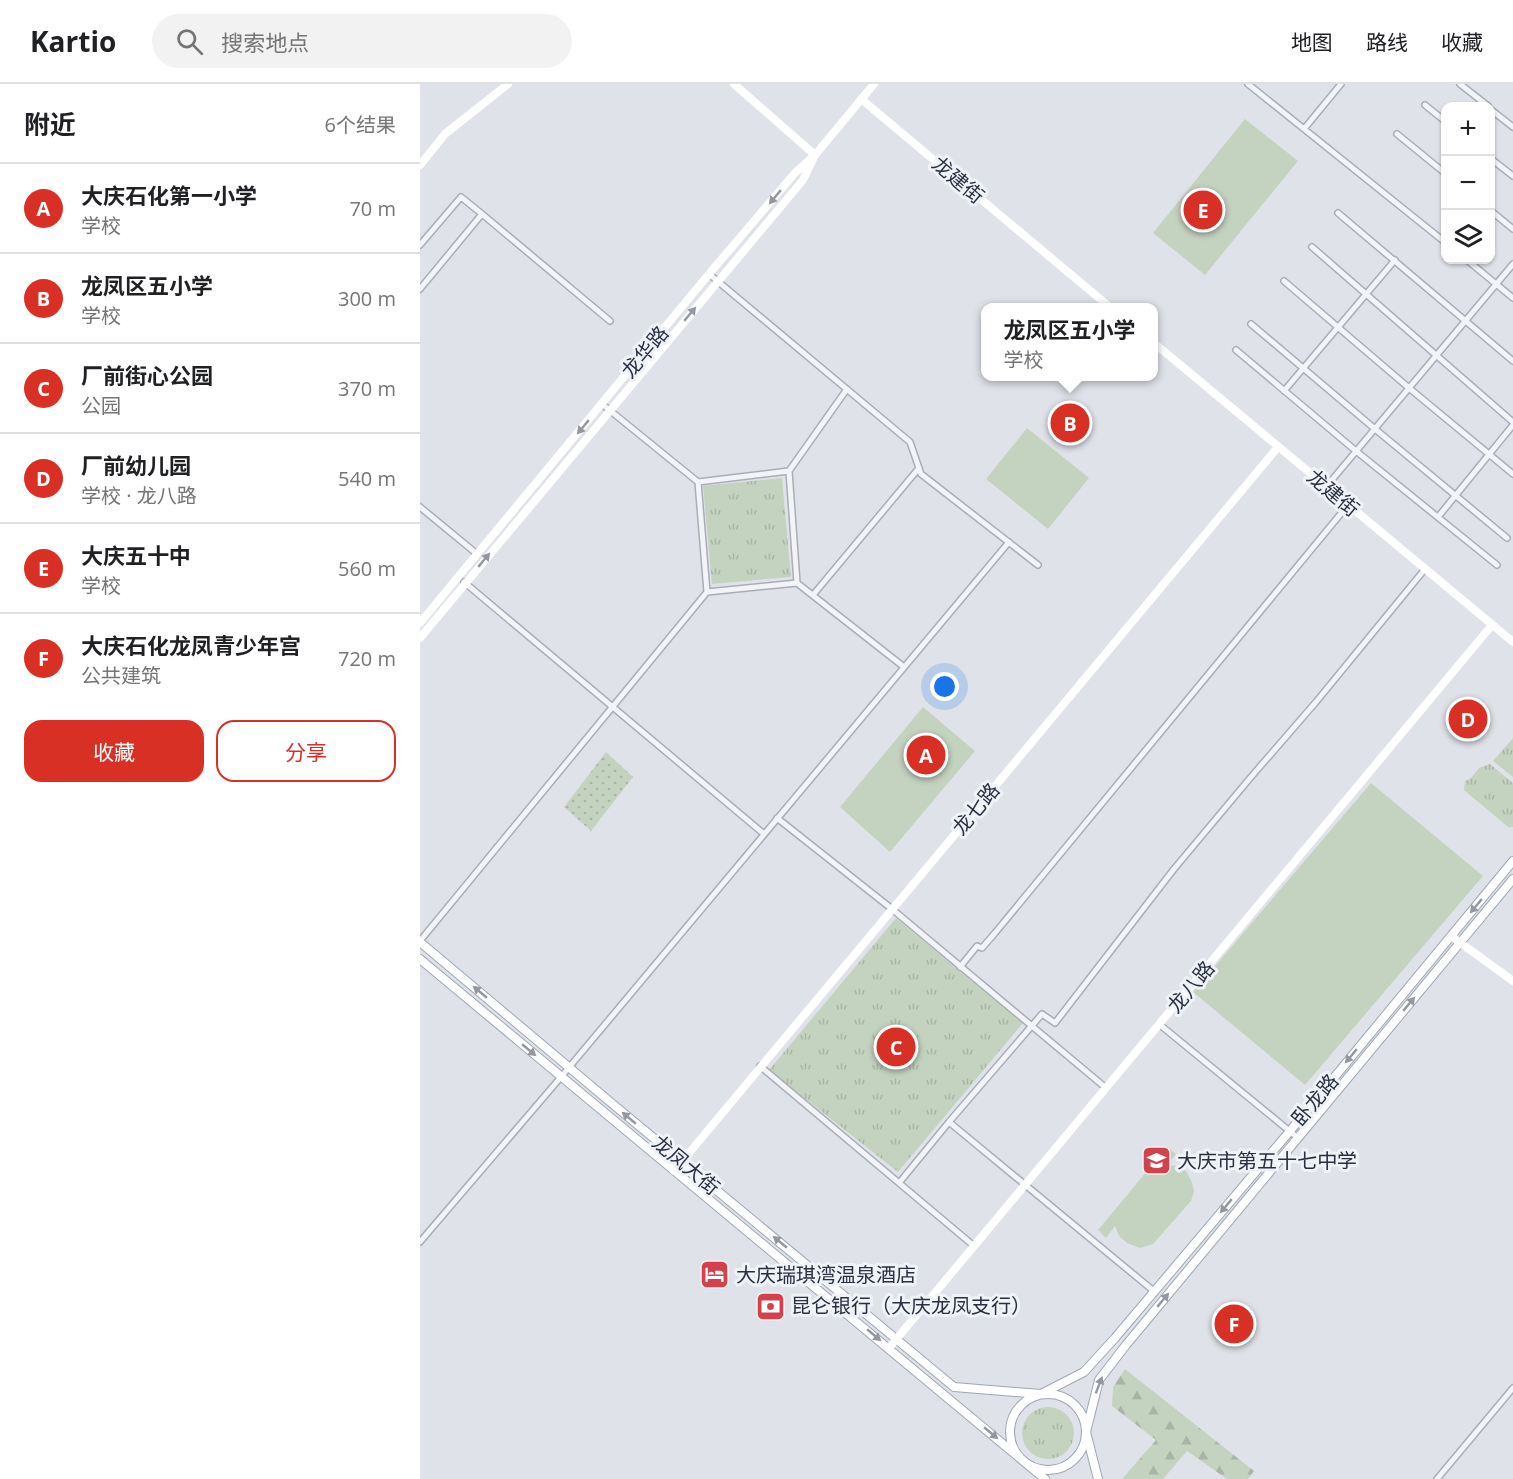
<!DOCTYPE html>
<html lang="zh">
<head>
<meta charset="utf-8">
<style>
  body { margin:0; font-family:"Open Sans","Noto Sans SC",sans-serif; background:#f2f2f2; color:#202124 }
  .controls { position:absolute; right:18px; top:18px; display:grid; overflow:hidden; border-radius:12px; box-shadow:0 2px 4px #0004 }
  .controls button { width:54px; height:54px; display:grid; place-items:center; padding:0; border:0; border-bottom:2px solid #e0e0e0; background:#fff; color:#202124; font:30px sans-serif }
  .you { position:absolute; left:525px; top:603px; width:21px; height:21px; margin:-15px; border:4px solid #fff; border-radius:50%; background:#1a73e8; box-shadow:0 0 0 9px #1a73e833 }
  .badge { display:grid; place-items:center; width:39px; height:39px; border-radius:50%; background:#d93025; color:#fff; font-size:20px; font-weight:700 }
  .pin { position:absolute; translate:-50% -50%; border:3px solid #fff; box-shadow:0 2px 6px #0006 }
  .popup { position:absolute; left:561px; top:219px; width:177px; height:78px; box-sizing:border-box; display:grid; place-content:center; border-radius:12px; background:#fff; filter:drop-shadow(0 2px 4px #0005); font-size:20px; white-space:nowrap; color:#757577 }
  .popup b { font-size:22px; color:#202124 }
  .popup::after { content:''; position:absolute; left:50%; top:100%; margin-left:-12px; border:12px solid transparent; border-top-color:#fff }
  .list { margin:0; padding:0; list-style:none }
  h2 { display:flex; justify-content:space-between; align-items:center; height:78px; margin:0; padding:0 24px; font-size:26px }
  h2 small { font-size:20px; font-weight:400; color:#757577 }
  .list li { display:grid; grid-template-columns:39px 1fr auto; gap:18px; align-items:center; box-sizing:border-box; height:90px; padding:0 24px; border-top:2px solid #e0e0e0 }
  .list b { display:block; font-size:22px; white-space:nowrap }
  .list p { margin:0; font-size:20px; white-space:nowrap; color:#757577 }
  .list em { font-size:20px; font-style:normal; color:#757577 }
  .actions { display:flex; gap:12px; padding:18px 24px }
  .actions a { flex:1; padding:14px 0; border:2px solid #d93025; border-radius:18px; text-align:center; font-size:21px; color:#d93025 }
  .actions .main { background:#d93025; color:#fff }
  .icon { flex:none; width:33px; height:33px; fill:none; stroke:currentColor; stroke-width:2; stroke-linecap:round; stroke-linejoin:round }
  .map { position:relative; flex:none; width:1093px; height:1395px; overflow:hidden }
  header { display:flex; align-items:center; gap:36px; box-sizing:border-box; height:84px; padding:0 30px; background:#fff; border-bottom:2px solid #e0e0e0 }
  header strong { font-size:28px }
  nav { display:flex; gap:33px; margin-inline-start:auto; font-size:21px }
  .search { width:420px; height:54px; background:#f2f2f2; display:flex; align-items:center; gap:15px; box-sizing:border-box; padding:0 21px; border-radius:33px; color:#757577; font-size:22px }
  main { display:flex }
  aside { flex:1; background:#fff }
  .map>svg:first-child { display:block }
  .grass { fill:url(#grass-tufts) }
  .forest { fill:url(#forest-firs) }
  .garden { fill:url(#garden-dots) }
  .pitch { fill:#c4d3c0 }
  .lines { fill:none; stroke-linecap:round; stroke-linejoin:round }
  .street-casing { stroke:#a8adb7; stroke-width:8 }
  .primary-casing { stroke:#9ea6b5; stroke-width:10 }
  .street { stroke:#f2f4f7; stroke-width:5 }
  .secondary { stroke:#fff; stroke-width:8 }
  .primary { stroke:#fff; stroke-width:8 }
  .oneway { fill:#9497a0 }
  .labels { text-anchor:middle; stroke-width:6; stroke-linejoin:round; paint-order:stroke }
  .street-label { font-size:20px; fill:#282f41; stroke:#eff2f6 }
  .poi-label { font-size:20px; fill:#282f41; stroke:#eff2f6; text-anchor:start }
</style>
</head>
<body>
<header>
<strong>Kartio</strong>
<div class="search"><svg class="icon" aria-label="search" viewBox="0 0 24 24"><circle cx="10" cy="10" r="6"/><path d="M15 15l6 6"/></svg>搜索地点</div>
<nav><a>地图</a><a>路线</a><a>收藏</a></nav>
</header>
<main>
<aside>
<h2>附近<small>6个结果</small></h2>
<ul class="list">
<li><span class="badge">A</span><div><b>大庆石化第一小学</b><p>学校</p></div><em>70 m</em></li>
<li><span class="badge">B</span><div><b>龙凤区五小学</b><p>学校</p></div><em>300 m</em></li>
<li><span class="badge">C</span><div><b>厂前街心公园</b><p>公园</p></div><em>370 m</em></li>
<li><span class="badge">D</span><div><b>厂前幼儿园</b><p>学校 · 龙八路</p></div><em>540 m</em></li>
<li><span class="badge">E</span><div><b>大庆五十中</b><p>学校</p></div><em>560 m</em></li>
<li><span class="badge">F</span><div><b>大庆石化龙凤青少年宫</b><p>公共建筑</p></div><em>720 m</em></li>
</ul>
<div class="actions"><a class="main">收藏</a><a>分享</a></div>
</aside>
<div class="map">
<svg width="1093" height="1395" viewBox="0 0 1093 1395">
  <defs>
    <pattern id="grass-tufts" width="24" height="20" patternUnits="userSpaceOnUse" patternTransform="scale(1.5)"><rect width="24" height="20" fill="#c4d3c0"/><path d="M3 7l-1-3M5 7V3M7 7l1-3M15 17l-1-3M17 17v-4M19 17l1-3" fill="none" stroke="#a8b5a6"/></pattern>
    <pattern id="forest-firs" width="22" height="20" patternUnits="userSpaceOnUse" patternTransform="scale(1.5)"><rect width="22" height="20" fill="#c4d3c0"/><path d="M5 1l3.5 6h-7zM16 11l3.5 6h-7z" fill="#a8b5a6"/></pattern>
    <pattern id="garden-dots" width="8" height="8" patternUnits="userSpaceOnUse" patternTransform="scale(1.5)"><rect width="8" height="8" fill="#c4d3c0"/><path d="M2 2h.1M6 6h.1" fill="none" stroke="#a8b5a6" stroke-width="1.8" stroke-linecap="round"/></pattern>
  </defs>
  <rect width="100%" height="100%" fill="#dfe3e9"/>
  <path class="grass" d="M362,394L371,493L292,500L283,402Z
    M1093,654V693L1073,677Z
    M1070,680L1093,699V743H1088L1044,706L1045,697L1050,695L1059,684Z
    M476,834L603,939L478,1088L349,986Z
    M602 1349a26 26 0 1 1 52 0a26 26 0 1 1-52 0Z"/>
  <path class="forest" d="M705,1285L834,1387L828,1395H807L767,1367L743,1395H702L736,1356L692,1322L693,1303Z"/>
  <path class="garden" d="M186,668L213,693L171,747L144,723Z"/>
  <path class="pitch" d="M825,35L878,77L785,191L733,149Z
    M607,344L669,394L628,445L566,395Z
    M503,623L555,667L470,768L420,723Z
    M951,699L1063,792L885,1001L773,908Z
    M747,1063L756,1070L747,1081L756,1082L766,1087L772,1098L774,1107L771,1117L733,1160L720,1164L707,1159L699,1152L695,1142L686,1154L678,1146Z"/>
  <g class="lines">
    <defs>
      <path id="street" d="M828,0L1026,159
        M1040,0L1068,22
        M1005,21L1026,38
        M1070,25L1093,43
        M884,45L921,0
        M977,50L1026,90
        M1070,74L1093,92
        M1070,126L1093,145
        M918,129L1093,277
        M62,130L190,237
        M0,161L41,113L62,130L0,205
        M892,163L1093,338
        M1047,176L1093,214
        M289,190L490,358L501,390L618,481
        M864,197L989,304L1093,390
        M831,240L955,345L1087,454
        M816,266L936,367L1077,481
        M864,307L975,176
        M182,320L278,398
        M369,387L427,305
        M906,403L1093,180
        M0,423L57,470
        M1018,433L1093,341
        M44,498L344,750
        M377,499L484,583
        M393,511L499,384
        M357,734L472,825L686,1004
        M0,857L287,508L278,398L369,387L377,499L287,508
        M540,883L557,862L562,864L575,849L928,421
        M739,940L878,1054
        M340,982L554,1162
        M529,1038L735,1208
        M479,1099L529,1038L622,930L635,939L754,785L831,693L896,618L1005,485
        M0,1158L141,993L589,458
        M1017,1395L1093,1304"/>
      <path id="primary" d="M0,858L195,1022L534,1303L621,1310L664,1288L695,1254L870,1047L1093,777
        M0,875L625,1395
        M590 1348a38 38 0 1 1 76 0a38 38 0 1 1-76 0Z
        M678,1395L666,1348L679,1296L706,1261L1093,795"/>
    </defs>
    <use href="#street" class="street-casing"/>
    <use href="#primary" class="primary-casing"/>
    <use href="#street" class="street"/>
    <path class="secondary" d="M314,0L395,71
      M441,15L691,224
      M0,81L25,50L88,0
      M734,259L1093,558
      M0,539L289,190L375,89L395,71L454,0
      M0,554L383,96L393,75
      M1031,852L1093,897
      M254,1087L858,363
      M469,1264L1072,541"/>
    <use href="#primary" class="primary"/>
  </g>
  <defs><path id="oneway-solid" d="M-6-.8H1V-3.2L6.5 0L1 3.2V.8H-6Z" transform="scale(1.5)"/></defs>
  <g class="oneway">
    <use href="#oneway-solid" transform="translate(355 113) rotate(130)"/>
    <use href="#oneway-solid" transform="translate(270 230) rotate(-50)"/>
    <use href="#oneway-solid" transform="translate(163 343) rotate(130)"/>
    <use href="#oneway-solid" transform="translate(64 476) rotate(-50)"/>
    <use href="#oneway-solid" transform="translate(1056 822) rotate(130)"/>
    <use href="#oneway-solid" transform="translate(60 908) rotate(-140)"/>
    <use href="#oneway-solid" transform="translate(989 920) rotate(-50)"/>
    <use href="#oneway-solid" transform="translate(109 966) rotate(40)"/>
    <use href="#oneway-solid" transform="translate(931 972) rotate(130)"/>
    <use href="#oneway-solid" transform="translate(209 1034) rotate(-140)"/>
    <use href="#oneway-solid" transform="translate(806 1122) rotate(130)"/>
    <use href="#oneway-solid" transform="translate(360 1158) rotate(-140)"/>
    <use href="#oneway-solid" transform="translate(743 1216) rotate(-50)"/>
    <use href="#oneway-solid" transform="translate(454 1251) rotate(40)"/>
    <use href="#oneway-solid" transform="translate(679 1301) rotate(-69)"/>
    <use href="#oneway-solid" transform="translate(571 1349) rotate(40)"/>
  </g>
  <defs>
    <symbol id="school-square" viewBox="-11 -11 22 22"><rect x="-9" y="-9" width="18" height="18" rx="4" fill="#d2414c" stroke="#eff2f6"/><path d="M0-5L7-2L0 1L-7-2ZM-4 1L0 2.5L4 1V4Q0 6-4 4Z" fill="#fff"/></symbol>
    <symbol id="hotel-square" viewBox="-11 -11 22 22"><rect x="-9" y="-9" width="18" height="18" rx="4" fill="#d2414c" stroke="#eff2f6"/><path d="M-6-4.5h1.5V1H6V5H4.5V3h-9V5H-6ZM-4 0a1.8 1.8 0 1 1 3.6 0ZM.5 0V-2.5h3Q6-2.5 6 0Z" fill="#fff"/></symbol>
    <symbol id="bank-square" viewBox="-11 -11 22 22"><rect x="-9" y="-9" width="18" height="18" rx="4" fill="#d2414c" stroke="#eff2f6"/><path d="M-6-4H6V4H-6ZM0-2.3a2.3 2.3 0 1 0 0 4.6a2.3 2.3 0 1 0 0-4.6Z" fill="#fff"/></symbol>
  </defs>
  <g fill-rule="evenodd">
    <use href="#school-square" x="720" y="1060" width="33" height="33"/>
    <use href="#hotel-square" x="278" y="1174" width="33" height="33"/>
    <use href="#bank-square" x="334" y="1206" width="33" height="33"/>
  </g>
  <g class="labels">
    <g class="street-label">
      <text transform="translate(538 96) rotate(40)" y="7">龙建街</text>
      <text transform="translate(225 268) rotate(-50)" y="7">龙华路</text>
      <text transform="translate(913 409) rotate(40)" y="7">龙建街</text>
      <text transform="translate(556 725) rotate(-50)" y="7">龙七路</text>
      <text transform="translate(771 903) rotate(-50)" y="7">龙八路</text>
      <text transform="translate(895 1016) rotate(-50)" y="7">卧龙路</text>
      <text transform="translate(266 1081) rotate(40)" y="7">龙凤大街</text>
    </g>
    <g class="poi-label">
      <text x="757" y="1084">大庆市第五十七中学</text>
      <text x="316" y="1198">大庆瑞琪湾温泉酒店</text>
      <text x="371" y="1229">昆仑银行（大庆龙凤支行）</text>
    </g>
  </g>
</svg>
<div class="controls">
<button>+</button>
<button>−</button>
<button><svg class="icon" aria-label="layers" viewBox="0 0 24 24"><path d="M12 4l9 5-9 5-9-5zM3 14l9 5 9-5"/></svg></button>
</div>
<div class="you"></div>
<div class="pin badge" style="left:506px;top:671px">A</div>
<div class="pin badge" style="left:650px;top:339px">B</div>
<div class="popup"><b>龙凤区五小学</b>学校</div>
<div class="pin badge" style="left:476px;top:963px">C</div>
<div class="pin badge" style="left:1048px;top:635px">D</div>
<div class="pin badge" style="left:783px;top:126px">E</div>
<div class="pin badge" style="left:814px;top:1240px">F</div>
</div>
</main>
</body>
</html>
